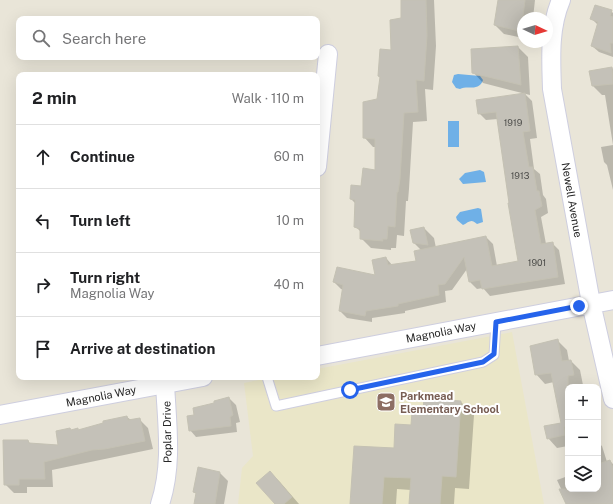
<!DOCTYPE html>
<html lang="en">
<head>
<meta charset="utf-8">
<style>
  body { margin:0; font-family:"Public Sans",sans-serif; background:#f6f6f6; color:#202124 }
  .controls { position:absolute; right:12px; bottom:12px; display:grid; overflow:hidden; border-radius:8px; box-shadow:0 4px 16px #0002 }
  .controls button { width:36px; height:36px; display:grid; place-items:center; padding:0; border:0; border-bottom:1px solid #e0e0e0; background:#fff; color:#202124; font:20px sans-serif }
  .compass { position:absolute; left:517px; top:12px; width:36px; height:36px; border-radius:50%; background:#fff; box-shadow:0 4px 16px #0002; rotate:94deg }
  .stop { position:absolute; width:12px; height:12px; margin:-9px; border:3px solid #2563eb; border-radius:50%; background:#fff }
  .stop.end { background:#2563eb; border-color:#fff; box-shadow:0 1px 4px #0008 }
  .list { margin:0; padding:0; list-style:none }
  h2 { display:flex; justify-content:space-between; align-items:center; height:52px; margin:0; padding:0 16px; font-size:17px }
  h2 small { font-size:13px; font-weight:400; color:#757577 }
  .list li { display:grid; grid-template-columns:26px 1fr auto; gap:12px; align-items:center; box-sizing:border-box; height:64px; padding:0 16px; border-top:1px solid #e0e0e0 }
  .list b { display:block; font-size:15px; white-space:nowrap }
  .list p { margin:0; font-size:13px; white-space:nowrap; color:#757577 }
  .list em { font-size:13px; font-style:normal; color:#757577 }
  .icon { flex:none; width:22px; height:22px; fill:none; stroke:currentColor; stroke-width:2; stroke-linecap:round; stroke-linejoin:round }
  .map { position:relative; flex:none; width:613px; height:504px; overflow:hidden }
  .search { position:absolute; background:#fff; box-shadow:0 4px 16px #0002; left:16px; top:16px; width:304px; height:44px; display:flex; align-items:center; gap:10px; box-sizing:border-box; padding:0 14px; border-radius:8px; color:#757577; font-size:15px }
  .panel { position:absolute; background:#fff; box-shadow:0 4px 16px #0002; left:16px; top:72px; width:304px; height:308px; border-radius:8px }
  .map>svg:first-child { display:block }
  .education { fill:#eae6c8 }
  .water { fill:#6fb0e7 }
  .shadow { fill:#0003 }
  .building { fill:#c4c1b8; stroke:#c4c1b3 }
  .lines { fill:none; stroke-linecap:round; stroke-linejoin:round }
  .service-casing { stroke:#cecedf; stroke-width:11 }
  .minor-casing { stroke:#cecedf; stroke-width:20 }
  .service { stroke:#fff; stroke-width:9 }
  .minor { stroke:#fff; stroke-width:18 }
  .route { stroke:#2563eb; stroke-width:5 }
  .labels { text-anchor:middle; stroke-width:4; stroke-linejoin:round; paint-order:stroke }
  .number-label { font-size:9px; fill:#4e4e4b }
  .street-label { font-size:11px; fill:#272727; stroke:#fff }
  .education-label { font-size:11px; font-weight:bold; fill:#785e54; stroke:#fff; text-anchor:start }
</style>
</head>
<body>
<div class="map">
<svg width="613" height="504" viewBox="0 0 613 504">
  <rect width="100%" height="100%" fill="#e9e5d8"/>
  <path class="education" d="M512,332L544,504H238L242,468L253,456L244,383L274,377H317V369Z"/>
  <path class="water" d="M458,74L480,76L483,80C479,92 467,85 460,89L456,88L452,82L454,75Z
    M448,121H459V147H448Z
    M480,170L484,172L486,182L463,184L459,179L465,173Z
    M478,208L481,209L483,222L477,224C471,218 469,222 463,225L457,220L456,217L460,212Z"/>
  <path class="shadow" d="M402,0H434L436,46L433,90L425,89L427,121L413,122L409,189L408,201H406L404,236L397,235L396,248H391V250L371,248L361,238V232L355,226L356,204L351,199L376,171V147H373L364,137L378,100L381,78L379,76L392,52L402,19Z
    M499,0H535L533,18H523V38L504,34L495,25Z
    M611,11L613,13V57L599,52L592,46L598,25L592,19Z
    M518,47L528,57L530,95L483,83L473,72Z
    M612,68L613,69V190L607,165L604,162L601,147L613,145L605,95H602L593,86L591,72Z
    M525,94L532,101L537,138L530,139L534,169L540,174L543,195L546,199L548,213L541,217L546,244L552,243L559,250L565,284L490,296L483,288L477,289L470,282L467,269L452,290L445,291L446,302L405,311V313L372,318V322L347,318L340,311L344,290L341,289L334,282L376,277L386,258L393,266L417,262L422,251L414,243L424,228L434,238L436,248L486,237L493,244L497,266L519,262L498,119L486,120L479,113Z
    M557,340L567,350L569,361H571L580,370L583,385H579L580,387H568V446L557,448L548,438L563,424L554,382L545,384L536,374Z
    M229,398L236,405L240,422L236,423L237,432L196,437L190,430L195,416Z
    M425,399L461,402L474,415L469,489L455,488L454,504H410L411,490L397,489L396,504H351L412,426L424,414Z
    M127,417L131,420L139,419L148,428L153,449L52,470L53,487H27V493H14L5,484L27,441L31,444L59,446L70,429L72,431L78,429L79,431Z
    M598,443L602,446L607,462L610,461L613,464V504H568L557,480L568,476V489H598Z
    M270,472L280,482L299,504H276Z
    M220,473L228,481L224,504H195L197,494L194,491Z"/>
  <path class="building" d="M401,0H426L427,36L424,81L416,80L418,112L404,113L400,179L398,192H397L395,227L388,226L387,239H382L383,241L360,239V229L354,227L355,200L350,199L351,185L361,186L363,168L375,170V139L363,138V102L377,99L380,77L378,76L380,49L391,50L390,20L401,18Z
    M498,0H525L523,16V32L494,25Z
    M595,5L612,10L610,16L613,17V43H610L611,53L591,46L598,22L590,19Z
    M518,46L521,85L472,73L471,49Z
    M612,67L613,84L592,86L589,71Z
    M525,93L530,131L523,132L529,167H533L537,191H539L542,206L535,210L541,244L553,242L558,277L482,289L480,280L469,282L464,257L445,284L438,285L439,295L398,304V306L366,311L365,316L339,311L343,285L333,282L337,267L375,275L372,260L386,257L388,265L416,261L414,251L486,236L492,266L518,261L508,203H509L496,112L478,114L476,100Z
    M424,227L428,245L413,243L410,230Z
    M558,339L562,361L571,360L574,375L568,376V426L564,427L565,435L547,439L544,426L561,423L551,373L535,375L530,346Z
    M229,397L233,415L230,417L231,426L189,431L187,416L194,415L193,408L214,403V401Z
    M424,398L461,401L456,477L442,476L440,504H409L411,478L384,477L382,504H350L354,446L394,448L395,424L411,425L412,412H423Z
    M127,416L128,420L140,418L145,441L105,449L92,450L44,462L45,479H19V485H4L3,440H28L29,443L58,445L56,431L70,428L71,430L78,428V430L103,423V421Z
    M610,460L613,468V504H566L559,489H598V464Z
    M198,467L220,472L215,504H194L196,493L193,492Z
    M270,471L292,497L284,504H275L256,483Z"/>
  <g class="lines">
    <defs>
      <path id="service" d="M267,377L276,406L483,362L494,355L496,322"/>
      <path id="minor" d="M561,0C549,28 551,59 552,89L591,303L613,399
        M317,167L328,54
        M317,356L613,300
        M0,415L203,377
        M160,504C173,465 167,424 165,384"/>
    </defs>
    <use href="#service" class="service-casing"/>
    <use href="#minor" class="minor-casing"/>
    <use href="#service" class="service"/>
    <use href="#minor" class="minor"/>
  </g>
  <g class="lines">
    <path class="route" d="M350,390L483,362L494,354L496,322L579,306"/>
  </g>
  <defs>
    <symbol id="school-square" viewBox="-11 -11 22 22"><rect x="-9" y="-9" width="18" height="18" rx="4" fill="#8d6e63" stroke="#fff"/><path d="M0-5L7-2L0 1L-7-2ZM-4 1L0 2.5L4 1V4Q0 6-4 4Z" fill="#fff"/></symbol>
  </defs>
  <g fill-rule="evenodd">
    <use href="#school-square" x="375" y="391" width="22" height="22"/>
  </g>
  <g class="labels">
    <g class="number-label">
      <text x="513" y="126">1919</text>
      <text x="520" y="179">1913</text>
      <text x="537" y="266">1901</text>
    </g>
    <g class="street-label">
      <text transform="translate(572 200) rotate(80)" y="4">Newell Avenue</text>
      <text transform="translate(441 332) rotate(-11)" y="4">Magnolia Way</text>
      <text transform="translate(101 396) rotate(-11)" y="4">Magnolia Way</text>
      <text transform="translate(167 432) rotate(-91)" y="4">Poplar Drive</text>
    </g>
    <g class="education-label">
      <text x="400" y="400">Parkmead<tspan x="400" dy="13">Elementary School</tspan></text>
    </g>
  </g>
</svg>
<div class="controls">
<button>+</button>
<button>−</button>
<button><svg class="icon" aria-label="layers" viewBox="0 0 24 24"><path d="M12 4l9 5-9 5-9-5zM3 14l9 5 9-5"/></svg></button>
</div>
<svg class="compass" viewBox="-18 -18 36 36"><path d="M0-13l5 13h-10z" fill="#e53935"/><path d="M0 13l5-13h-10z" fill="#757577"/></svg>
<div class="stop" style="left:350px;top:390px"></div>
<div class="stop end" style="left:579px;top:306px"></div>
<div class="search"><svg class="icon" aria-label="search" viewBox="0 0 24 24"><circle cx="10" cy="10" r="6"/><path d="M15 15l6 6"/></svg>Search here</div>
<section class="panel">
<h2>2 min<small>Walk · 110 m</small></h2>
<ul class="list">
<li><svg class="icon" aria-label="ahead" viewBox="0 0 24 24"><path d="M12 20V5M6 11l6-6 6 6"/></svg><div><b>Continue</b></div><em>60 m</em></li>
<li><svg class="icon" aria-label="left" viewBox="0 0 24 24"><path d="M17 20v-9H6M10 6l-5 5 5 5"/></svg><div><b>Turn left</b></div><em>10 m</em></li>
<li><svg class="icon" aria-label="right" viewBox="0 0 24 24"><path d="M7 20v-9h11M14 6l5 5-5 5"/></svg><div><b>Turn right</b><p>Magnolia Way</p></div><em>40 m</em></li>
<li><svg class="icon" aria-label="arrive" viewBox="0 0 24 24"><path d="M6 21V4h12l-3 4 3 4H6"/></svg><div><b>Arrive at destination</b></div></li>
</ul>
</section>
</div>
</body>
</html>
